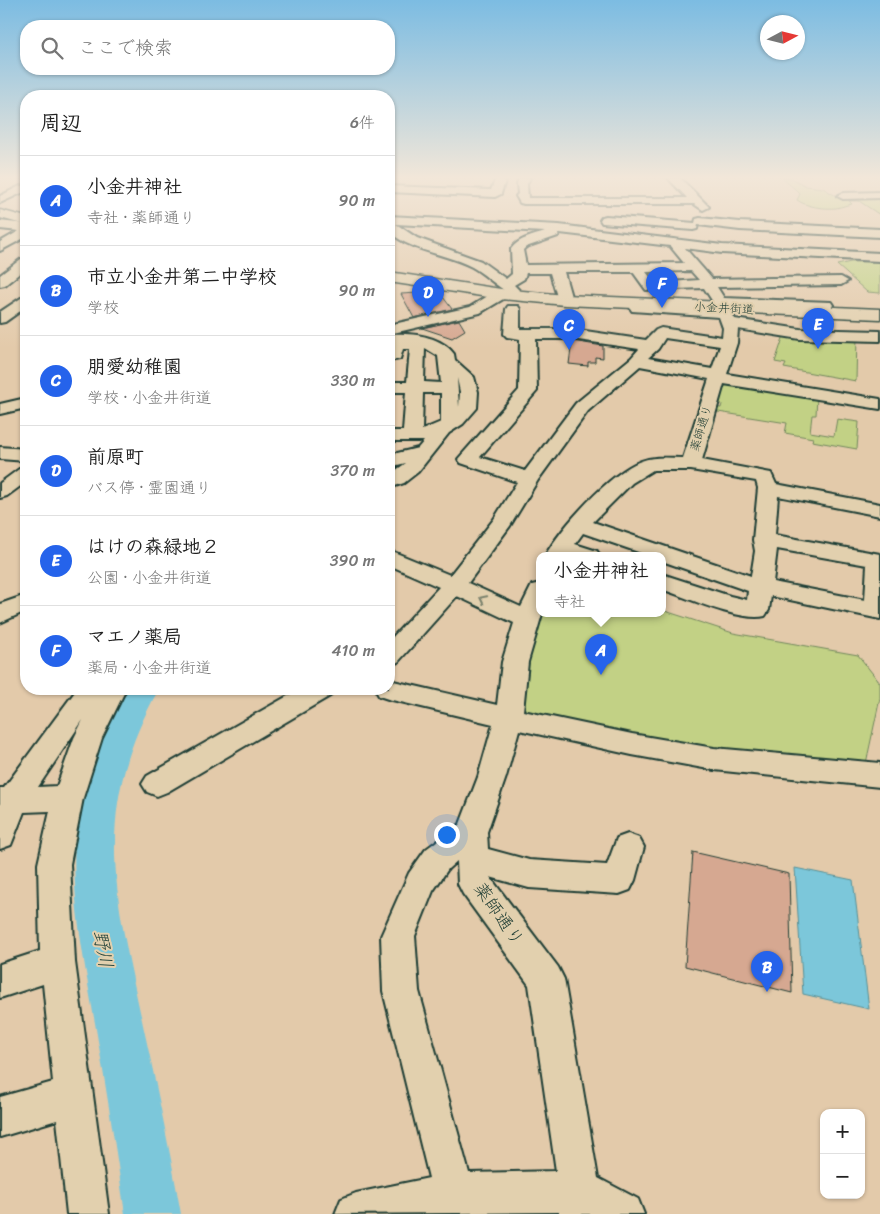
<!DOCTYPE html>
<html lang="ja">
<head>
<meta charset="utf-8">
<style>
  body { margin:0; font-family:Sriracha,"Klee One",sans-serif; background:#f6f6f6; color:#222 }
  .controls { position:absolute; right:15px; bottom:15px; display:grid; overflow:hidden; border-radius:10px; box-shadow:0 1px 4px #0004 }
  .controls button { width:45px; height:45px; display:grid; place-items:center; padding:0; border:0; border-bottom:1px solid #e0e0e0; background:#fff; color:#222; font:25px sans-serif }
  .compass { position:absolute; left:760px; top:15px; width:45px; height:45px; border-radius:50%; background:#fff; box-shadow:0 1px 4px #0004; rotate:83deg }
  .you { position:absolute; left:446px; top:834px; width:18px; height:18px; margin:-12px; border:4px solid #fff; border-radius:50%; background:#1a73e8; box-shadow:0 0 0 8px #1a73e833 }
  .badge { display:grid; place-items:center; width:32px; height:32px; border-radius:50%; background:#2563eb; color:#fff; font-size:16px; font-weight:700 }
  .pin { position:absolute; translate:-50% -41px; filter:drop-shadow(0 1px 2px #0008) }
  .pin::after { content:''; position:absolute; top:26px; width:18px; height:15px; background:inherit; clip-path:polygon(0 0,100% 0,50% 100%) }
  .popup { position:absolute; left:536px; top:552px; width:130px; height:65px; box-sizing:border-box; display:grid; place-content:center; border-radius:10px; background:#fff; filter:drop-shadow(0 1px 4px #0005); font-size:16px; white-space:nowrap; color:#767676 }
  .popup b { font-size:19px; color:#222 }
  .popup::after { content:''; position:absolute; left:50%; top:100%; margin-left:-10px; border:10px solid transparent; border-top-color:#fff }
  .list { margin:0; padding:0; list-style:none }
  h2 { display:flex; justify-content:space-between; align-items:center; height:65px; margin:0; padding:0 20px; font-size:21px }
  h2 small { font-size:16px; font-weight:400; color:#767676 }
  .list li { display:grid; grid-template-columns:32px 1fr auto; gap:15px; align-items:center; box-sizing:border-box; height:90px; padding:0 20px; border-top:1px solid #e0e0e0 }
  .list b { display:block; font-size:19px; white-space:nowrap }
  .list p { margin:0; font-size:16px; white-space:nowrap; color:#767676 }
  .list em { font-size:16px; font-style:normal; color:#767676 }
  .icon { flex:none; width:28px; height:28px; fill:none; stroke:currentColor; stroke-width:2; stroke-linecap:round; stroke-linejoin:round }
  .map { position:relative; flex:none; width:880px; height:1214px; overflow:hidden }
  .search { position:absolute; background:#fff; box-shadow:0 1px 4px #0004; left:20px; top:20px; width:375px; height:55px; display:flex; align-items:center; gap:12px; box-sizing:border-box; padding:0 18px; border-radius:20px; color:#767676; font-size:19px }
  .panel { position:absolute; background:#fff; box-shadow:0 1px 4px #0004; left:20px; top:90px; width:375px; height:605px; border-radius:20px }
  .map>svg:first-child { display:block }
  .green { fill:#c2d185; stroke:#70875c }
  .water { fill:#7bc7da; stroke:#569098 }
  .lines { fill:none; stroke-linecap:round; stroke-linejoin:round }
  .river { fill:#7bc7da; fill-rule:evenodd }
  .building { fill:#d6a891; stroke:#1f3d34 }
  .minor-casing { stroke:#1f3d34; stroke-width:4 }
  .major-casing { stroke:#1f3d34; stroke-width:3 }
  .minor { fill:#e2d0ae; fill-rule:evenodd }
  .major { fill:#e2d0ae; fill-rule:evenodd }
  .oneway { stroke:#777f6b }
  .labels { text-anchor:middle; stroke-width:4; stroke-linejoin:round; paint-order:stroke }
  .far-street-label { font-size:12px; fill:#1f3d34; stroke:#e2d0ae }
  .near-street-label { font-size:18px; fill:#1f3d34; stroke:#e2d0ae }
  .near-water-label { font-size:19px; font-style:italic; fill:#24443c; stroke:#e2d0ae }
</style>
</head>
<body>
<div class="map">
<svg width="880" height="1214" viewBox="0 0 880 1214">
  <rect width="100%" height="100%" fill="#e3caaa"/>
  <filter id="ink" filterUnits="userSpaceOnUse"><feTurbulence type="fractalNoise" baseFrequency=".02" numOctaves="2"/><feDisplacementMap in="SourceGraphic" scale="10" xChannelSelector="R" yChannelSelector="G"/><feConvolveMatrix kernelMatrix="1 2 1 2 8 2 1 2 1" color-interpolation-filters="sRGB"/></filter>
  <g filter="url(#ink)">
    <path class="green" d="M782,178H791L806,186L823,188L839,198L880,197V215L859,201H849L852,204C846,205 842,207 836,208C824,209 807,207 797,200L800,194C795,188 788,184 782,178Z
      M851,262H880V293L867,292L837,265Z
      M785,332L857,336L856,381L784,368L786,364L775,362Z
      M724,382L817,396L816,415H812L810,432L834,436L837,419L859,422L857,449L812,441L813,438L785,433L787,423L712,411L714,407L721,408L722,404L714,403Z
      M662,610L733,633L858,655L880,683V698L865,768L787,763L514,714L540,614H662Z"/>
    <path class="water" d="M795,868L853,880L869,1009L803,994Z"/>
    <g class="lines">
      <path class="river" d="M122,689H159C90,810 116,898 143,1025C157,1088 170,1151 181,1214H125C116,1150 106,1087 95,1023C72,895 54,809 122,689Z"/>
    </g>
    <path class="building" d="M435,292L443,297L452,309L414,318L401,294Z
      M459,320L465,330L452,338L422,328Z
      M572,341L603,346V358L595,357V362H588V366L569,364Z
      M693,852L789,874L792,993L685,966Z"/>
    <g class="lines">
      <defs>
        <path id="minor" d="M496,178H506L501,194L495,197L389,192V186L491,190Z
          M519,178H530L527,184L528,198H687L668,178H680L709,207L703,210L694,204H524L520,203L516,196L518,194L517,184Z
          M26,185V191L0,203V196L20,186Z
          M880,192V198L843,199L837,196L843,193Z
          M389,216L559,225L722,245L880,253V261L722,253L685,248L712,279L841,277L848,281L841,285L717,287L724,298L831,302L833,305L831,308L826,309L720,306L715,305L704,288L646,290L633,272H564L572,300L570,303H560L558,300L550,273H526L524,279L514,285L519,290L515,298H505L480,313L389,334V325L470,307L496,291L504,290C493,283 483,273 472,267C446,253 410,252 389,231ZM396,224L545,232C533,236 519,238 511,249L512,274L506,279L481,261L417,238ZM560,233L670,246L684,263L526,265L523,250L526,247L558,236ZM691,271L699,280L655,283L646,272Z
          M606,216L695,223L696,219L700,218L740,222L880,229V237L740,230L698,225L697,229L693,230L602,223L600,220L602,217Z
          M0,221L26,224V237L0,251V242L19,231L0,229Z
          M26,258V268L5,285L0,286V275L21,259Z
          M26,297V307L5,322L0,323V312L21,298Z
          M637,304L724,308L730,310L735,319L800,329L880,331V341L800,339L738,329L737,343L727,374L880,399V409L724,384L702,460L771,473L776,484L880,504V516L778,496L775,535L880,554V619L771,596L769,610L765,616C741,622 687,598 662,589V574L730,596L747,600L748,591L662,561V556H650L583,533L575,544L597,551L600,556H545C560,529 609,473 641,461C654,456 669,458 683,458L709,379L640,366L588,411L538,480L510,526L468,583L521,607L532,585L540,583V614H542L528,662L523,711L632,734L714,748L880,763V787L714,770L632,755L519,730L506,777L487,832L488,849L529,860L607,865L617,838L628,834L639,838L644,847L635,880L630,890L619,894L529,888L490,877L558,967L564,979L598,1178L638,1199L644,1214H559V1212L335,1214L341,1199L356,1193L429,1178L383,991L381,936L409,873L426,849L460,824L478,777L493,724L388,699L379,696L375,689H389V680L497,705L502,662L514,623L457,596L398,662L389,665V641L439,587L389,565V550L450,575L494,519L517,482L461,463L458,459L519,390L520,339L507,337L504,334L506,309L508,306H518L520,309V329H572L646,340L656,330L661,328L722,337L723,328L719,317L632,311L630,308L632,305ZM665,338L720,346L712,369L648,358L658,349ZM536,339H572L639,349L631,358L576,403L525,471L480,457L537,391ZM653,470H691L756,481L758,488L753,540L755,551L751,576L593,522L632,483ZM777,549L867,565L865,600L773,582ZM457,861L458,884L463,894L529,985L556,1171L469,1173L419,991L415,936L433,891L448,869Z
          M389,334C410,333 440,335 454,354L455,360L474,377L478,392L477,408L463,424L449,433L418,472L404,483L389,488V475L406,463L389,467V455L418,448L424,441H389V431H403L406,392H389V382H407L410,349H403L400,359L389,361ZM425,348L438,356L441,383L424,382ZM457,378L460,392L459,407ZM423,393H441V422L422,430Z
          M26,398V408L0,414V404Z
          M0,447L26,449V461L0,459Z
          M26,467V482L7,496L0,498V483L19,469Z
          M26,595V611L0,623V604Z
          M77,689H126L102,738L83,798L70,864L75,962L109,1214H67L57,1120L0,1137V1097L53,1082L43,984L0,998V964L40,951L38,864L50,811L24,812L11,845L0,849V788H4ZM83,720L74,738L57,786L38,787Z
          M300,689H334L330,696L167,792L157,796L147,792L142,784L147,776Z"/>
        <path id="major" d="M0,210L26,217V225L0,218Z
          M389,272L501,289L565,295L880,309V319L565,305L501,299L389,282Z"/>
      </defs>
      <use href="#minor" class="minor-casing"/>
      <use href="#major" class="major-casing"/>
      <use href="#minor" class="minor"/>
      <use href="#major" class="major"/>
    </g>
    <defs><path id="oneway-chevron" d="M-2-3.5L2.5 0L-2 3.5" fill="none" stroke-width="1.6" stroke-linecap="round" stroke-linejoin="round" transform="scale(1.25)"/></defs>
    <use class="oneway" href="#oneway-chevron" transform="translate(483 599) rotate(-154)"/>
  </g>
  <linearGradient id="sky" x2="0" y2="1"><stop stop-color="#7cbce2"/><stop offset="0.51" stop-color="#f2e7d9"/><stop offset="1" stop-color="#f2e7d9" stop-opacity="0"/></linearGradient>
  <rect width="880" height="348" fill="url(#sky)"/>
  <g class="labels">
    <g class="far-street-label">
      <text transform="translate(724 308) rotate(3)" y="4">小金井街道</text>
      <text transform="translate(701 428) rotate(-73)" y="4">薬師通り</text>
    </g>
    <g class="near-street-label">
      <text transform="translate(499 914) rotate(55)" y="6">薬師通り</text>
    </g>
    <g class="near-water-label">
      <text transform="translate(104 949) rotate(80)" y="7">野川</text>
    </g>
  </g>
</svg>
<div class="controls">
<button>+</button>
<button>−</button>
</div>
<svg class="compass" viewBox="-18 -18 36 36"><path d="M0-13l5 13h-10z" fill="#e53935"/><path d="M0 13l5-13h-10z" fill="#767676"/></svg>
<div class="you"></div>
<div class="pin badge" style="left:601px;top:675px">A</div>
<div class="popup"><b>小金井神社</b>寺社</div>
<div class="pin badge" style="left:767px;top:992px">B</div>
<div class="pin badge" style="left:569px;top:350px">C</div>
<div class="pin badge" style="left:428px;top:317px">D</div>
<div class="pin badge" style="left:818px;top:349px">E</div>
<div class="pin badge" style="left:662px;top:308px">F</div>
<div class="search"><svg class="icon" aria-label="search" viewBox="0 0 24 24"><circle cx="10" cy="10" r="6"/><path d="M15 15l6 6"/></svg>ここで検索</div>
<section class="panel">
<h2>周辺<small>6件</small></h2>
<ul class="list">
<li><span class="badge">A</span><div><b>小金井神社</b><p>寺社 · 薬師通り</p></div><em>90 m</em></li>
<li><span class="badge">B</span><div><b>市立小金井第二中学校</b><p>学校</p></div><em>90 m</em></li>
<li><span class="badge">C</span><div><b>朋愛幼稚園</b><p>学校 · 小金井街道</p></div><em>330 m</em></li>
<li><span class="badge">D</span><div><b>前原町</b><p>バス停 · 霊園通り</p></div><em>370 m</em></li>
<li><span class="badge">E</span><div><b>はけの森緑地２</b><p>公園 · 小金井街道</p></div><em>390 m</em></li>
<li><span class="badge">F</span><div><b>マエノ薬局</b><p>薬局 · 小金井街道</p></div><em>410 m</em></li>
</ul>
</section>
</div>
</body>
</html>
